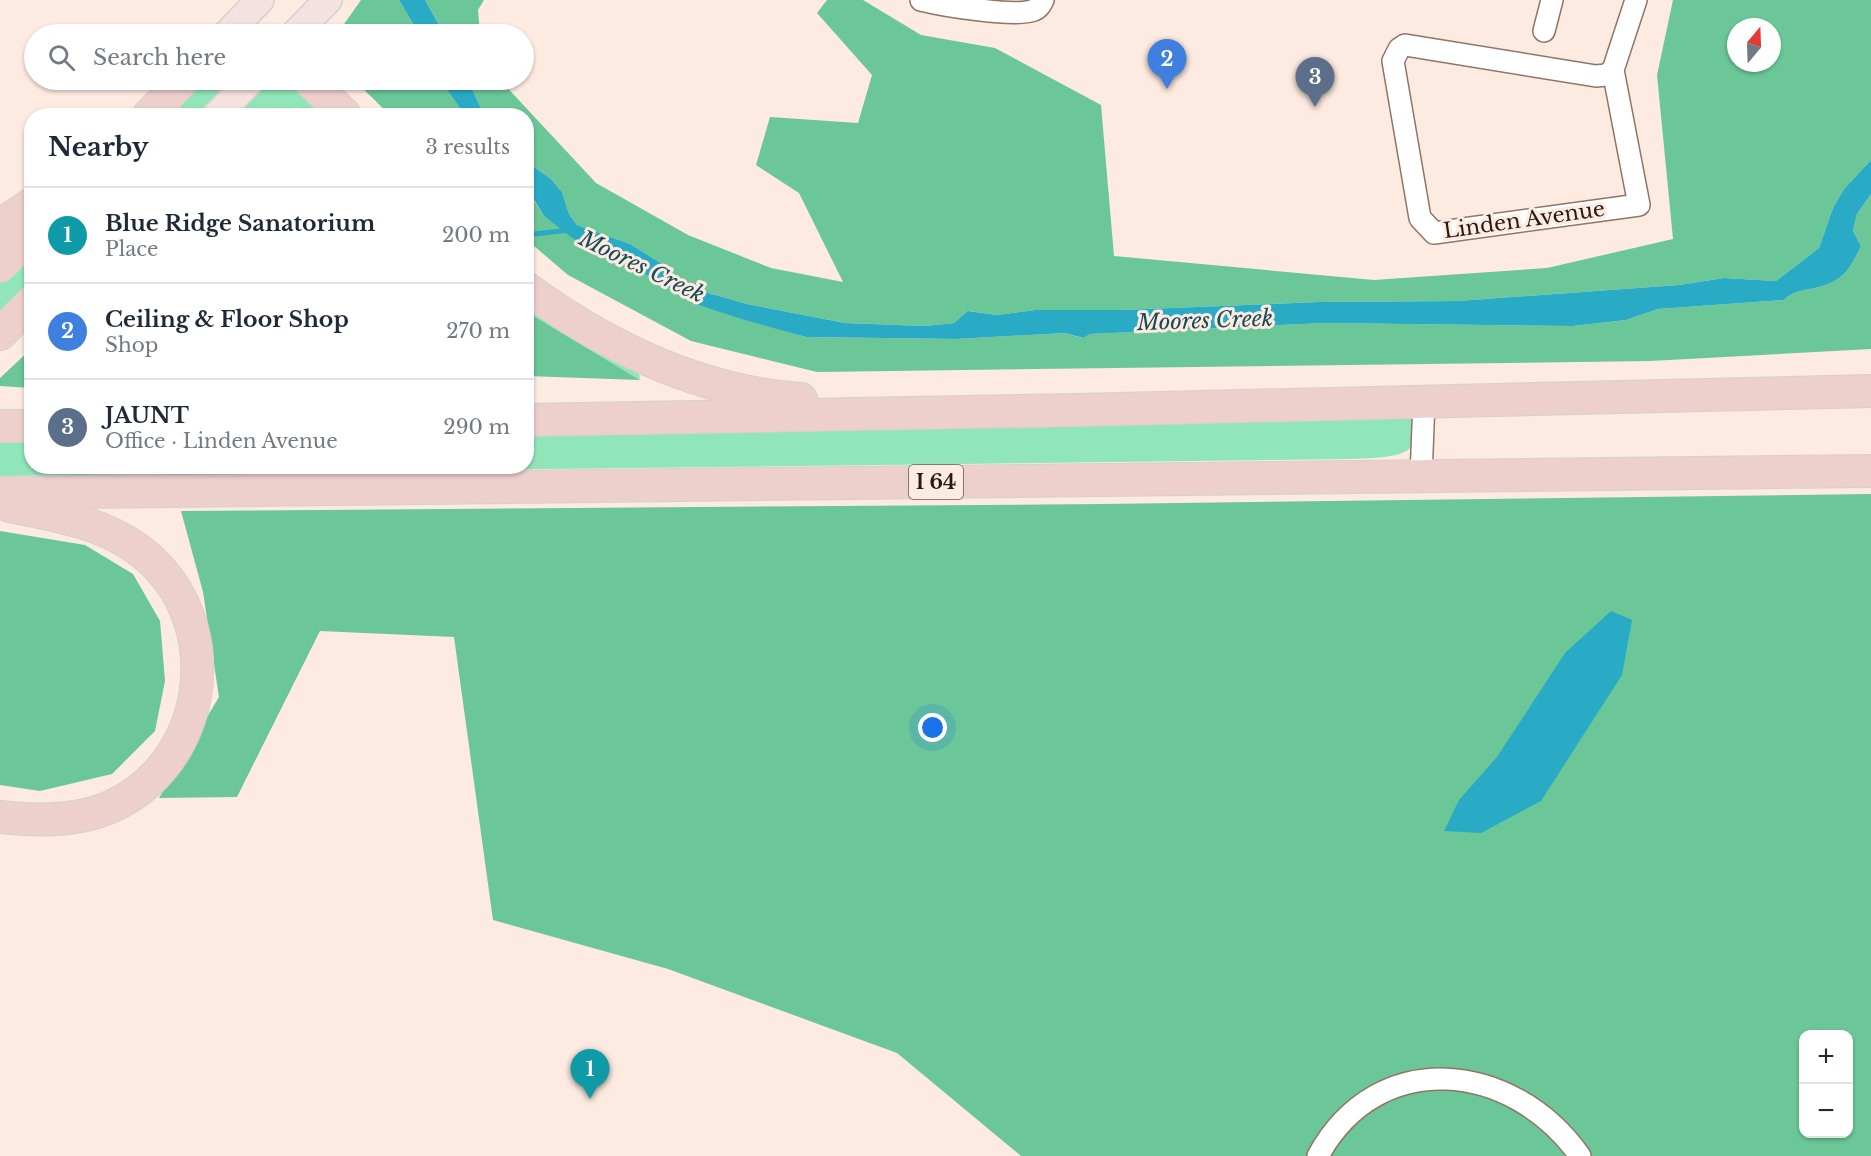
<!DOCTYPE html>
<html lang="en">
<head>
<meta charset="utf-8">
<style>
  body { margin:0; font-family:"Libre Baskerville",serif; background:#f6f6f7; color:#1f2937 }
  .controls { position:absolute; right:18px; bottom:18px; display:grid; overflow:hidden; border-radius:12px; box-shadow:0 2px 4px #0004 }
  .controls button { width:54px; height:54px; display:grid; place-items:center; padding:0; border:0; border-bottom:2px solid #e0e1e3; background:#fff; color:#1f2937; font:30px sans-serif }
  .compass { position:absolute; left:1727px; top:18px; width:54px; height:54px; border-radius:50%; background:#fff; box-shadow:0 2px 4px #0004; rotate:19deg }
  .you { position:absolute; left:933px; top:728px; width:21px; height:21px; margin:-15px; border:4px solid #fff; border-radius:50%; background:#1a73e8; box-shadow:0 0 0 9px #1a73e833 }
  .badge { display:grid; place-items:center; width:39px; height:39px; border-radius:50%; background:#31776e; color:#fff; font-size:20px; font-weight:700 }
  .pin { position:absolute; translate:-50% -50px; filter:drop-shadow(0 2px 3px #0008) }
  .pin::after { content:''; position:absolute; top:32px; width:21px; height:18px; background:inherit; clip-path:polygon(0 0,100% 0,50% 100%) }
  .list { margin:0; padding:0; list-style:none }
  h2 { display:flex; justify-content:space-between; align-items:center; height:78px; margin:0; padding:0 24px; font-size:26px }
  h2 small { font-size:20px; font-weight:400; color:#747a83 }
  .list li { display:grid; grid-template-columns:39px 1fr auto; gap:18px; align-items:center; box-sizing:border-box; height:96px; padding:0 24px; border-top:2px solid #e0e1e3 }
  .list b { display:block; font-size:22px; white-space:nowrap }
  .list p { margin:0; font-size:20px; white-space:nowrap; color:#747a83 }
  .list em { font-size:20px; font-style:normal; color:#747a83 }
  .icon { flex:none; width:33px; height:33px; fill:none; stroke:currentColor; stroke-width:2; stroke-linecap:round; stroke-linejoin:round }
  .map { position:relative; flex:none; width:1871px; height:1156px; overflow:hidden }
  .search { position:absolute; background:#fff; box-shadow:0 2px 4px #0004; left:24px; top:24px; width:510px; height:66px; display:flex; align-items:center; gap:15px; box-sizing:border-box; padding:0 21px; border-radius:33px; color:#747a83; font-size:22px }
  .panel { position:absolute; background:#fff; box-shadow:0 2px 4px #0004; left:24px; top:108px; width:510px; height:366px; border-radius:24px }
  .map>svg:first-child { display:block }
  .green { fill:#90e6b8 }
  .forest { fill:#6bc798; fill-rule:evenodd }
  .water { fill:#29abc5 }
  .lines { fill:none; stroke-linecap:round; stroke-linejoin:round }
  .stream { stroke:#29abc5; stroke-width:5 }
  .minor-casing { stroke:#907566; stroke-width:24 }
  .major-casing { stroke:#d3d1d0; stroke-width:30 }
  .highway-casing { stroke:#d3d1d0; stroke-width:34 }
  .minor { stroke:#fff; stroke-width:21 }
  .major { stroke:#f4e2e0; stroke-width:27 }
  .highway { stroke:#edcfcc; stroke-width:32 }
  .labels { text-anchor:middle; stroke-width:6; stroke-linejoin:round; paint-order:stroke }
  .shield { fill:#fdeae0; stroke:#665851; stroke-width:1.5 }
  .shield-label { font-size:20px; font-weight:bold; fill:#251a14 }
  .street-label { font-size:21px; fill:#251a14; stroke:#fdeae0 }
  .water-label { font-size:22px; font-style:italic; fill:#174b56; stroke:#fdeae0 }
</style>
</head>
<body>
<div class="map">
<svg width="1871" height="1156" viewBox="0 0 1871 1156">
  <rect width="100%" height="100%" fill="#fdeae0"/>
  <path class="green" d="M196,80H230L196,115L158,116Z
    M268,80H298L335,116H234Z
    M31,247V284L0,316V280Z
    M527,297L638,363L640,380L527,312Z
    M1411,414C1434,461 1380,457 1351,459L0,476V437H31L32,466H526L527,428Z"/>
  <path class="forest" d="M361,0H399L419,34H337Z
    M425,0H484L478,10L480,34H444Z
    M827,0H863L921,35L995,48L1101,105L1114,256L1374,280L1547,268L1673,239L1657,75L1673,0H1871V160L1844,189L1833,208L1819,248L1776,281L1724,278L1679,285L1458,301L1319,302L1122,310H1035L997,315L969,311L954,323L925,326L845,323L747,304L705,292L671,277L664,265L630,244L577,225L569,214L562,192L551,179L527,162L526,116L484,115L468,80H500L596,183L688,235L771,268L843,282L799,193L756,165L770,117L858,123L872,75L817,13ZM1736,27H1772V63H1736Z
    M354,80H440L465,115H390Z
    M526,188L544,216L595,252L634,268L698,305L806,337L956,339L1065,333L1082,338L1090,334L1324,323L1573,326L1626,320L1658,309L1784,300C1792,292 1799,291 1810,289C1840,283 1848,274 1861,246L1853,231L1857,214L1871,194V349L1650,361L817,372L691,341L568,275L527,240Z
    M527,312L640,380L527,376Z
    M31,349V388L0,386V378Z
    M1871,494V1156H1021L897,1053L668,969L493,920L454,637L320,631L237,797L159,798L219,697L203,592L181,511L1103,504ZM1804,1034H1848V1134H1804Z
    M0,531L85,545L133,574L160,621L165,681L155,731L112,774L40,791L0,785Z"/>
  <path class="water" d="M399,0H425L444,34H419Z
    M440,80H468L484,115H465Z
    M1871,160V194L1857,214L1853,231L1861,246C1848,274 1840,283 1810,289C1799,291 1792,292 1784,300L1658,309L1626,320L1573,326L1324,323L1090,334L1083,338L1065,333L956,339L806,337L745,320L698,305L634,268L595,252L571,237L544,216L527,188V162L551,179L562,192L569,214L577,225L630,244L664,265L671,277L705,292L747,304L845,323L925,326L954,323L968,311L997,315L1035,310H1122L1319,302L1458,301L1679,285L1724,278L1776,281L1819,248L1833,208L1844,189Z
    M1611,611L1632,620L1622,675L1541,801L1481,833L1444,831L1459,800L1497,757L1565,653Z"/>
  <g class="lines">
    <path class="stream" d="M526,235L569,230"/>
    <defs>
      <path id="minor" d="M921,0C941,5 1017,18 1034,10C1039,8 1041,4 1043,0
        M1544,31L1552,0
        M1613,70L1606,75L1596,76L1405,45L1399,49L1393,61L1420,218L1434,233L1639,205L1613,70L1636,0
        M1421,477L1424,401
        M1318,1156C1378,1046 1513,1061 1580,1156"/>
      <path id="major" d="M227,34L260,0
        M295,34L328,0
        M216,116L251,80"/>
      <path id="highway" d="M309,80L346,116
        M148,116L183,80
        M0,225L32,204
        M0,266L32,234
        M526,288C607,347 700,392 801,399
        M0,334L32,302
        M526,420L1078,410L1871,391
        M0,426H32
        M0,493L1871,471
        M0,817C35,821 74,822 108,808C205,767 228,633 152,561C113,524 60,516 10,506"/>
    </defs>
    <use href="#minor" class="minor-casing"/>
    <use href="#major" class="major-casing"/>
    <use href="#highway" class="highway-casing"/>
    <use href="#minor" class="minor"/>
    <use href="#major" class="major"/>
    <use href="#highway" class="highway"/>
  </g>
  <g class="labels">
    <rect class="shield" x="909" y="465" width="54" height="34" rx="4.5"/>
    <g class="shield-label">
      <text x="936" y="489">I 64</text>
    </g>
    <g class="street-label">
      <text transform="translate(1524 220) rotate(-8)" y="7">Linden Avenue</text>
    </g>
    <g class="water-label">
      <text transform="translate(642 266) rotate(26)" y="8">Moores Creek</text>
      <text transform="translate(1205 320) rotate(-2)" y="8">Moores Creek</text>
    </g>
  </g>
</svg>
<div class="controls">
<button>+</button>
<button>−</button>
</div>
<svg class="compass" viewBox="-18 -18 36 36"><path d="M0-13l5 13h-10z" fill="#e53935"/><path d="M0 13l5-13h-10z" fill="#747a83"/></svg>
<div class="you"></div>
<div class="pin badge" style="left:590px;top:1099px;background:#0f9aa8">1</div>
<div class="pin badge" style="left:1167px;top:89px;background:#3f7fe0">2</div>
<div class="pin badge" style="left:1315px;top:107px;background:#5c6f8a">3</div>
<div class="search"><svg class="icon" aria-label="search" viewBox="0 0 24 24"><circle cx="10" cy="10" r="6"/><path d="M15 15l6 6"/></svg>Search here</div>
<section class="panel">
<h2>Nearby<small>3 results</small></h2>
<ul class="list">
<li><span class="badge" style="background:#0f9aa8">1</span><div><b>Blue Ridge Sanatorium</b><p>Place</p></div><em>200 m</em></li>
<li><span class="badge" style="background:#3f7fe0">2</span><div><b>Ceiling &amp; Floor Shop</b><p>Shop</p></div><em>270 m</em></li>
<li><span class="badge" style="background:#5c6f8a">3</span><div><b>JAUNT</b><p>Office · Linden Avenue</p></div><em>290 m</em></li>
</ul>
</section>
</div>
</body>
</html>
